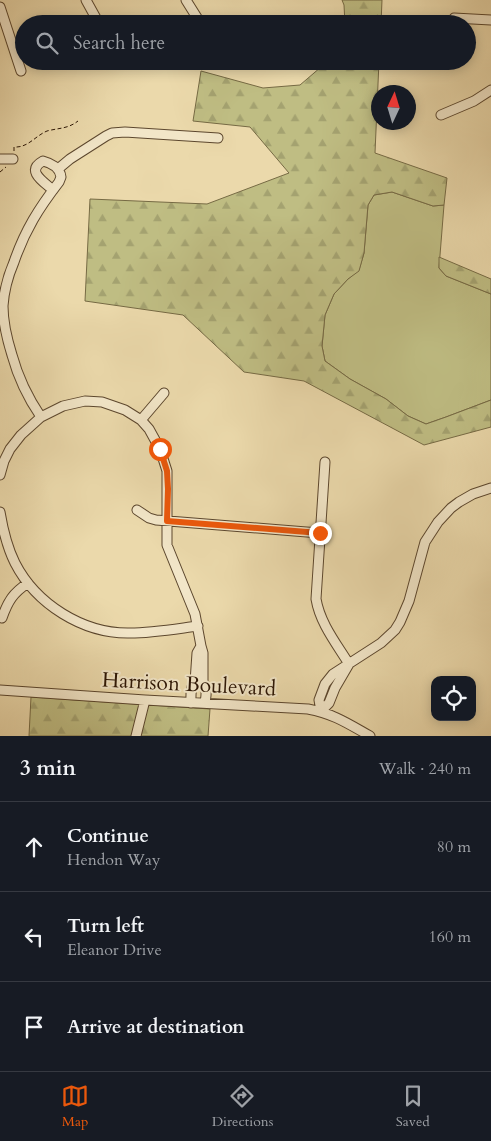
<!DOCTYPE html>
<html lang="en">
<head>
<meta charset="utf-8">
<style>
  body { margin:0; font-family:Cardo,serif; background:#242831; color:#f1f3f6 }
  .controls { position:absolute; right:15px; bottom:15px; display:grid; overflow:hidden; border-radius:10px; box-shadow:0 2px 12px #0003 }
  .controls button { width:45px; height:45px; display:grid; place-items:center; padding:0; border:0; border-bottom:1px solid #363941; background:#171b24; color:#f1f3f6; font:25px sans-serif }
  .compass { position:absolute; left:371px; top:85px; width:45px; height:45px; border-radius:50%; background:#171b24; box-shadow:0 2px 12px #0003; rotate:4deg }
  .stop { position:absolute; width:15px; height:15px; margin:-11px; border:4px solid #ea580c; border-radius:50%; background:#fff }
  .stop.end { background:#ea580c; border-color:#fff; box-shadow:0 1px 5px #0008 }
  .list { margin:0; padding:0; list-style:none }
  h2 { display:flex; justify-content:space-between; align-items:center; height:65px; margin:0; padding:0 20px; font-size:21px }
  h2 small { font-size:16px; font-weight:400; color:#9ea1a6 }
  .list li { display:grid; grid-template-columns:32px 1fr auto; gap:15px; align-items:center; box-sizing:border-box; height:90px; padding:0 20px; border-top:1px solid #363941 }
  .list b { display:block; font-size:19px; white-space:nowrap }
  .list p { margin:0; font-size:16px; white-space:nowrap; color:#9ea1a6 }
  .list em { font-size:16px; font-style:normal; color:#9ea1a6 }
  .icon { flex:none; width:28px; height:28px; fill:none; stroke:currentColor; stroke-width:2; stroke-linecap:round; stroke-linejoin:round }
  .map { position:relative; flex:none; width:491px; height:736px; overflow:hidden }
  .search { position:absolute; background:#171b24; box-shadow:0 2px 12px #0003; left:15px; right:15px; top:15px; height:55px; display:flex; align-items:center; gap:12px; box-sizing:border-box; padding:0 18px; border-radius:28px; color:#9ea1a6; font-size:19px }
  .sheet { height:335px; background:#171b24 }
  nav { display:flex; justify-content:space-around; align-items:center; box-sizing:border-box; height:70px; border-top:1px solid #363941; background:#171b24; font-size:14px; color:#9ea1a6 }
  nav a { display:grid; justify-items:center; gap:2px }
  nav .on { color:#ea580c }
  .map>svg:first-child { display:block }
  .grass { fill:#bfbd83; stroke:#766a44 }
  .forest { fill:url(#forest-firs); stroke:#766a44 }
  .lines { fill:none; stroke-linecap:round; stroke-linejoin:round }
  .minor-casing { stroke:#5c472e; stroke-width:11 }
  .path { stroke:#2c1605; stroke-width:1; stroke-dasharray:4 2.5; stroke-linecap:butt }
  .minor { stroke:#f2e6c8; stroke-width:9 }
  .route { stroke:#ea580c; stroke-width:6 }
  .labels { text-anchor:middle; stroke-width:4; stroke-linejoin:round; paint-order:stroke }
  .street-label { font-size:21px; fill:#2c1605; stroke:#f2e6c8 }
</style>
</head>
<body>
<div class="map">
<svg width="491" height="736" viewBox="0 0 491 736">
  <defs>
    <pattern id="forest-firs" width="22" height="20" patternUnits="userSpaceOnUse" patternTransform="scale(1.25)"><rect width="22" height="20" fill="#bfbd83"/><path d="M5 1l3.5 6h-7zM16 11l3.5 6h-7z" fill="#a4a270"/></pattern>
  </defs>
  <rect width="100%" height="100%" fill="#ebd9ab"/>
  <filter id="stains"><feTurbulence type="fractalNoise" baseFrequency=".004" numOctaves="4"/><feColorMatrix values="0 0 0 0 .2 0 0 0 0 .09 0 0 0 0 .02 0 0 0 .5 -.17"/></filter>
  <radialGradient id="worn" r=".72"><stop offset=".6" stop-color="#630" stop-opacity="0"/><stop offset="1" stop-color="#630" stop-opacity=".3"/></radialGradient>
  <path class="grass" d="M392,192L433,206L444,205L439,268L446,276L491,294V400L446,417L426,424L408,416L386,399L350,379L325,361L322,346L325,315L334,294L348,279L359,270L364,253L368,205L374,195Z"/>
  <path class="forest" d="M342,0H382L381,24H345L344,5Z
    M328,61H379L375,153L447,178L444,205L433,206L392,192L374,195L368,205L364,253L359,271L348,279L334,294L325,315L322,346L325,361L350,379L386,399L408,416L426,424L446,417L491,400V427L424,445L304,381L244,372L183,315L85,301L90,199L207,204L289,173L250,127L193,121L201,71L263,88L300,85Z
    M439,257L491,279V294L446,276L439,268Z
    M31,697L210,709L208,736H29Z"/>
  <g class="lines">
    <defs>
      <path id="minor" d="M86,0L97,20
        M186,0L201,24
        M0,7L21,71
        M454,18L491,20
        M441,115L474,101L491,90
        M0,159H13
        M58,169L70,159L106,136L112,133L125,132L218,138
        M41,417C28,398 18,377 12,355C7,339 3,323 3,306C4,291 8,276 14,262C25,230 39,208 59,182L61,177C60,168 51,163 43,161C25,171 44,182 53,190
        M141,420L164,393
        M325,462L316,599C320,623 336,643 349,664
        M0,475L4,461L10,449L21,435L41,417L63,406L85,401L102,402L125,410L141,420L149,429L160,449L167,471V545L195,614L201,646L203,653V682C208,688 206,696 205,703
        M137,510L149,518L156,520L319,533
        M0,512C3,530 7,547 15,563C36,604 83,634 130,633C152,633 175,629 198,626
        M2,618C8,601 13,593 28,583
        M0,690L145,700L308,709C334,714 347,723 370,736
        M191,703C191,696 190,687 195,682L197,653L201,646
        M321,711L319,700L325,684L333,674L381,643L395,630L400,622L409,601L425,542L438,522L451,508L459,502L473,494L491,488
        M321,711L329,703L335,688L349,664
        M136,736L145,700"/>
    </defs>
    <use href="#minor" class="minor-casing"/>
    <path class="path" d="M14,151V147C28,148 35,136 47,131C58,128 68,129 78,121
      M0,172L6,167"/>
    <use href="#minor" class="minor"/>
  </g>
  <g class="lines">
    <path class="route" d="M160,449L167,471L168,489L167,521L320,533"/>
  </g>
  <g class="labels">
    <g class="street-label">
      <text transform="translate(189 684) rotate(3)" y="7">Harrison Boulevard</text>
    </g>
  </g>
  <rect width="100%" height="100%" filter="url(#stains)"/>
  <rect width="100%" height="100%" fill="url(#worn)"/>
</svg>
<div class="controls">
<button><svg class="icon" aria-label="locate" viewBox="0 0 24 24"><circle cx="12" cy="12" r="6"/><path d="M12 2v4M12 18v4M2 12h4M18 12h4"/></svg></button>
</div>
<svg class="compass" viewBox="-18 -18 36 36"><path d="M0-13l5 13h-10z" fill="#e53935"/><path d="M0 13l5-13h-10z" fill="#9ea1a6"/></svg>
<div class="stop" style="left:160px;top:449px"></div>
<div class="stop end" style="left:320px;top:533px"></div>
<div class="search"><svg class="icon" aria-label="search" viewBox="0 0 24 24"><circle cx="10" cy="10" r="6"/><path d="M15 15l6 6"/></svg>Search here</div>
</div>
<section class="sheet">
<h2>3 min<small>Walk · 240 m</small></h2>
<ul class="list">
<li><svg class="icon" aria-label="ahead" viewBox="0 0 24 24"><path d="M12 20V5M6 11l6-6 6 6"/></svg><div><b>Continue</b><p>Hendon Way</p></div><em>80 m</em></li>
<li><svg class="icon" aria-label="left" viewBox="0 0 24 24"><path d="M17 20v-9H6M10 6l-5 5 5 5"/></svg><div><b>Turn left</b><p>Eleanor Drive</p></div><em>160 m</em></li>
<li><svg class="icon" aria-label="arrive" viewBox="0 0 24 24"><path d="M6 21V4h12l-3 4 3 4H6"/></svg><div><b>Arrive at destination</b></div></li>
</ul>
</section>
<nav>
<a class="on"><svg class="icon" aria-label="map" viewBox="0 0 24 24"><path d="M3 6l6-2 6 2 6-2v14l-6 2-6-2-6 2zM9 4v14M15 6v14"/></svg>Map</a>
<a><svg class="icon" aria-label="directions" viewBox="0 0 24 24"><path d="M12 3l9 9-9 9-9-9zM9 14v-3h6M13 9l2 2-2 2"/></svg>Directions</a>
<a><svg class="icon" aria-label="saved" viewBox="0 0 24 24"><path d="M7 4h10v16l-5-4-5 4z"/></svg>Saved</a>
</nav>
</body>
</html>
